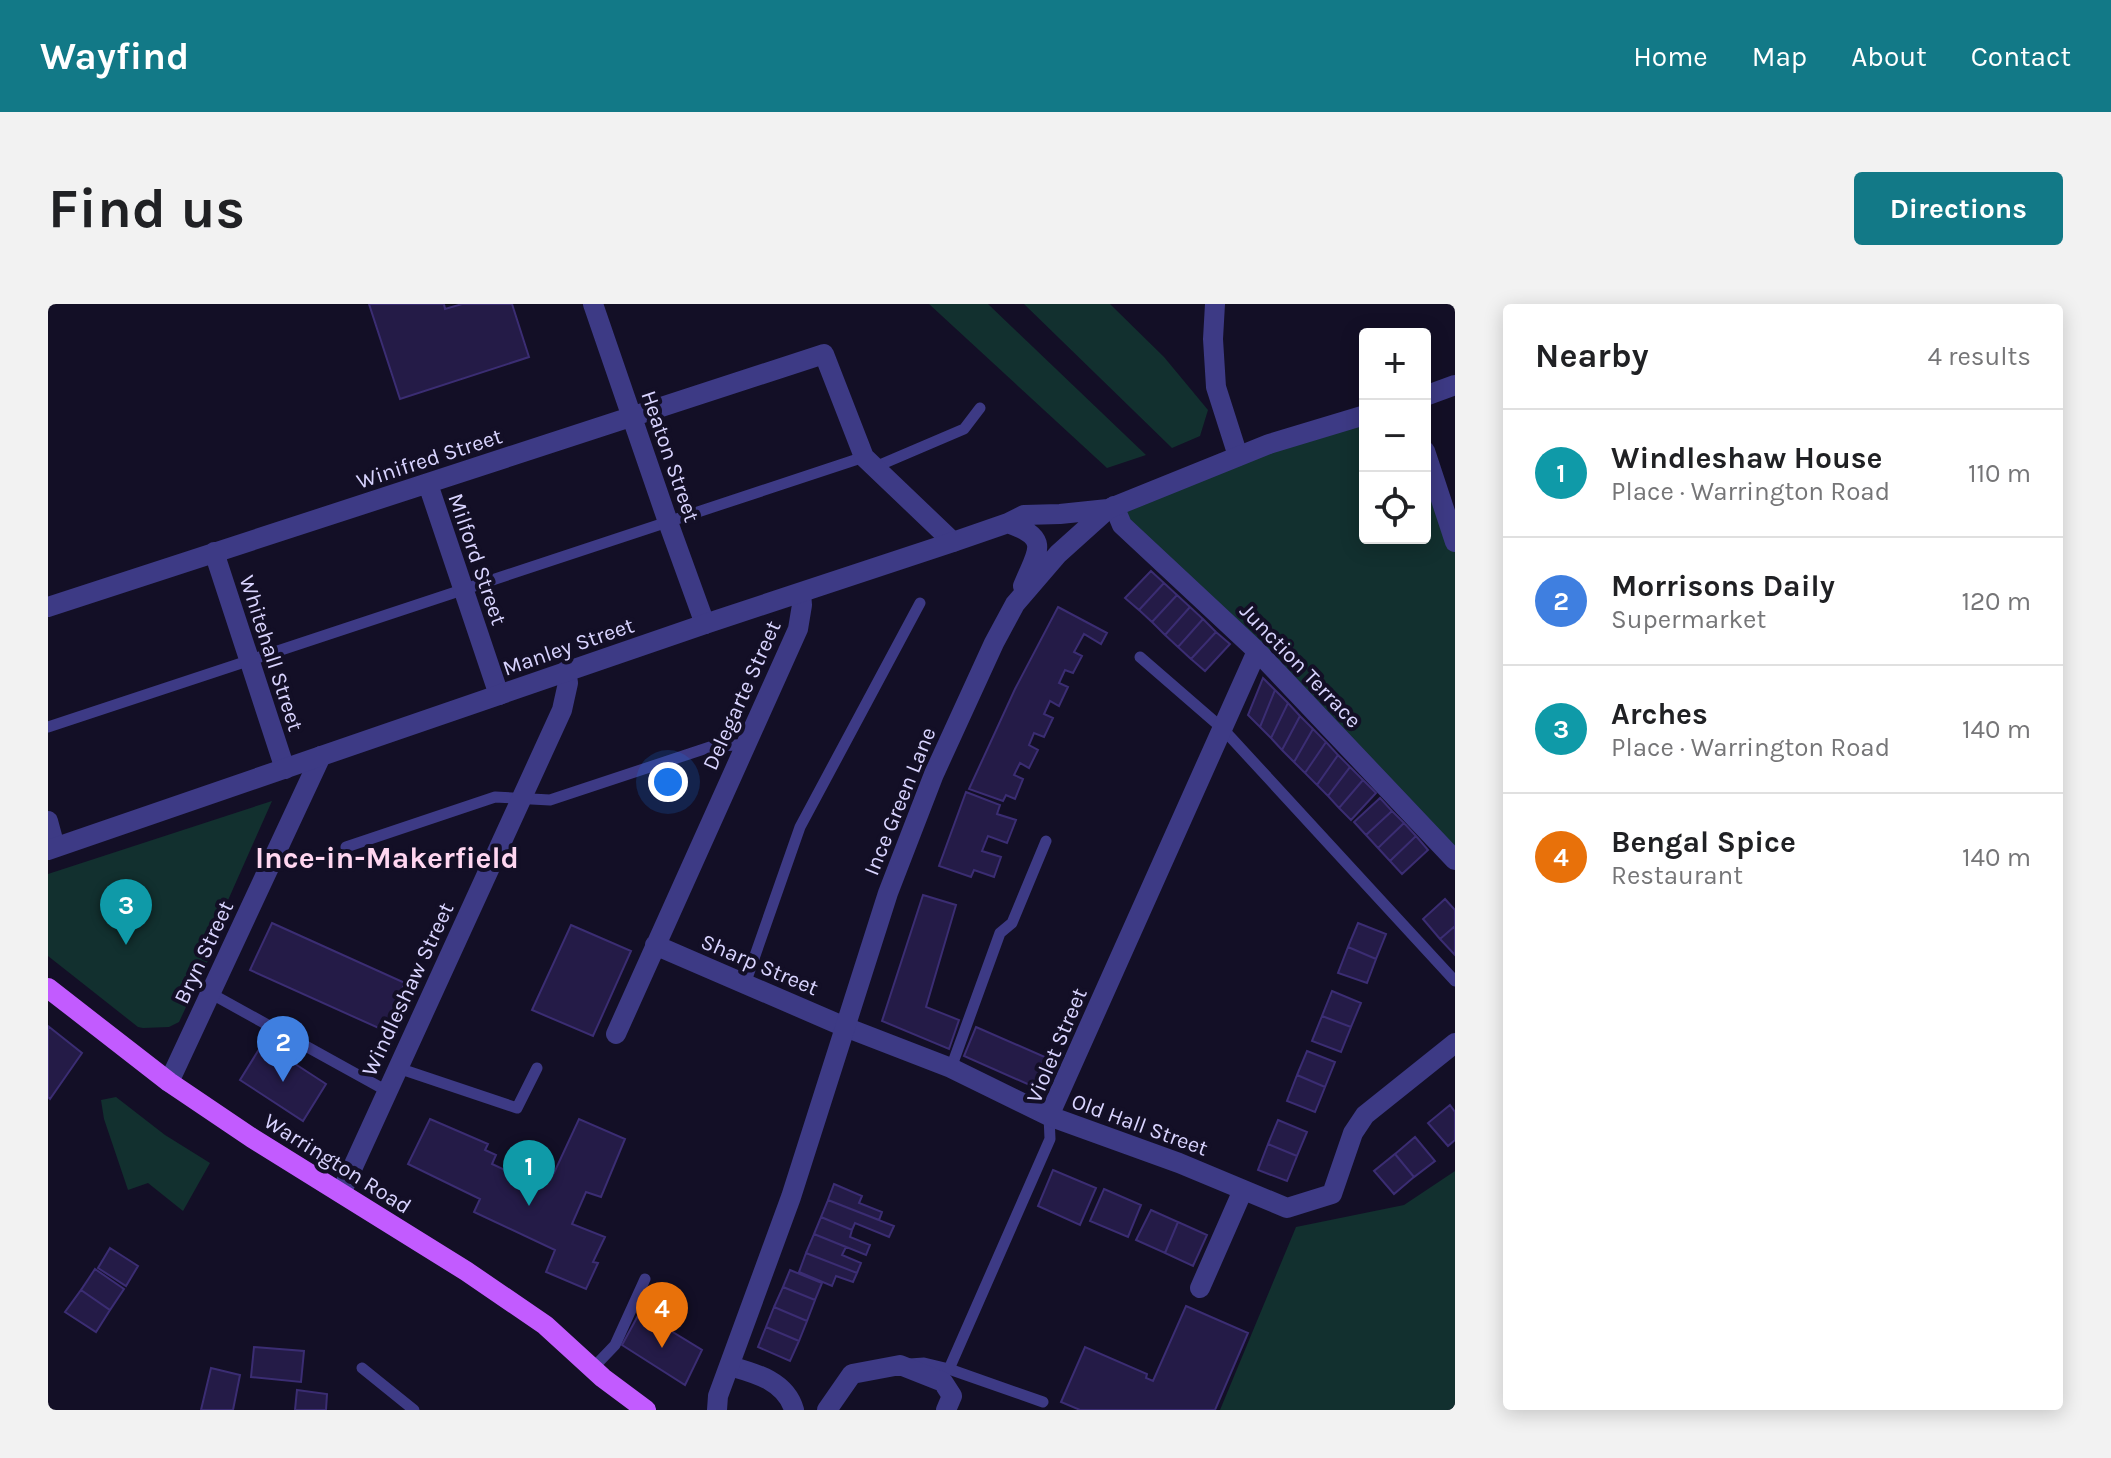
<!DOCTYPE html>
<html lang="en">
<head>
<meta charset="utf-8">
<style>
  body { margin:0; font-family:Karla,sans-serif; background:#f2f2f2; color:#202124 }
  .controls { position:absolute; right:24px; top:24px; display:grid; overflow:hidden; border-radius:8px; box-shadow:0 4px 20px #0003 }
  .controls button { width:72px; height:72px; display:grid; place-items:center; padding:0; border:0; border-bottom:2px solid #e0e0e0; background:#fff; color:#202124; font:40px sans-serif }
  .you { position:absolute; left:620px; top:478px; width:28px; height:28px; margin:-20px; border:6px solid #fff; border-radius:50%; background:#1a73e8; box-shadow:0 0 0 12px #1a73e833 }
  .badge { display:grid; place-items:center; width:52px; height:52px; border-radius:50%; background:#127987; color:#fff; font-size:26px; font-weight:700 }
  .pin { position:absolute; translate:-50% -66px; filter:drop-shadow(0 2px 4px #0008) }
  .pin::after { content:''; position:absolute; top:42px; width:28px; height:24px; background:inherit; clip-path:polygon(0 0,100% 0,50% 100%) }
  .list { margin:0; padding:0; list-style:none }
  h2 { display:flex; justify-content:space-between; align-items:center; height:104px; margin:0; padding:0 32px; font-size:34px }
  h2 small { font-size:26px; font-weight:400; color:#757577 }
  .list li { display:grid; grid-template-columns:52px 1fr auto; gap:24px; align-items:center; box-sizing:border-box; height:128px; padding:0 32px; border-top:2px solid #e0e0e0 }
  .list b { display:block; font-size:30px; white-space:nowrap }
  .list p { margin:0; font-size:26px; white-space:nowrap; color:#757577 }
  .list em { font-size:26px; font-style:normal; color:#757577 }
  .icon { flex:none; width:44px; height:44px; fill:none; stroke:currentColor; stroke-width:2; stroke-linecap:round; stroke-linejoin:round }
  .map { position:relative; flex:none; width:1407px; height:1106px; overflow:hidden; border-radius:8px }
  header { display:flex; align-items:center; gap:48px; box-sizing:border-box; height:112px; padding:0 40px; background:#127987; color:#fff }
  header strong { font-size:38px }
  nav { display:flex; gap:44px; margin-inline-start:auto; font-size:28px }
  .intro { display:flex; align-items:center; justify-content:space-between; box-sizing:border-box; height:192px; padding:0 48px }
  h1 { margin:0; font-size:56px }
  .button { padding:20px 36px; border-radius:8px; background:#127987; color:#fff; font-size:28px; font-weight:700 }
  main { display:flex; gap:48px; padding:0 48px }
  aside { flex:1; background:#fff; border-radius:8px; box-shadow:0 4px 20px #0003 }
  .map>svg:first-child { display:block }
  .green { fill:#12302f }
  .building { fill:#241b47; stroke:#3b2d73; stroke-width:2 }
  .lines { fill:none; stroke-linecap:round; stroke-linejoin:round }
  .service { stroke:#3d3a85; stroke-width:11 }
  .minor { stroke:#3d3a85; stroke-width:20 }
  .tertiary { stroke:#3d3a85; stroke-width:20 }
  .primary { stroke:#c25bff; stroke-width:20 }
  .labels { text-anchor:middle; stroke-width:8; stroke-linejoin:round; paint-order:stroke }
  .street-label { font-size:22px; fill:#d9d4ff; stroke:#130f26 }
  .district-label { font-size:30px; font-weight:bold; fill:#ffd6f0; stroke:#130f26 }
</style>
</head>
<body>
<header>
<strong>Wayfind</strong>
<nav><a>Home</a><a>Map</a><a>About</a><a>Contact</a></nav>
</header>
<div class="intro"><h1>Find us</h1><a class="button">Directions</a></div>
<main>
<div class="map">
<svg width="1407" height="1106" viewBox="0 0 1407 1106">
  <rect width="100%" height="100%" fill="#130f26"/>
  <path class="green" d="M881,0H940L1098,151L1059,164Z
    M976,0H1062L1116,53L1160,106L1152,132L1124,144Z
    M1317,111V234H1377V147L1407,238V556L1066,202Z
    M224,497L165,630L164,648L131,718L121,723L95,724L90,723L0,652V570Z
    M68,793L117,831L162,859L135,907L100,879L80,886L56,815L53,796Z
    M1407,867V1106H1172L1248,923L1356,901Z"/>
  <path class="building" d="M321,0H396L397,5L414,0H464L481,53L352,95Z
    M1103,267L1116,279L1091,306L1077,294Z
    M1116,279L1129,291L1104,318L1091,306Z
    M1129,291L1142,303L1117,331L1104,318Z
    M1010,303L1059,329L1053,340L1036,330L1026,348L1034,352L1025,369L1017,366L1011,379L1020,383L1011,402L1002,397L996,410L1005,414L996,433L986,429L981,441L990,446L981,464L972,459L966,471L975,475L967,495L958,491L955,497L921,485L967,385Z
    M1142,303L1155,315L1130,343L1117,331Z
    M1155,315L1168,328L1143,355L1130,343Z
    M1168,328L1182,340L1157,367L1143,355Z
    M1215,374L1227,386L1212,423L1200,411Z
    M1227,386L1240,399L1223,434L1212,423Z
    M1240,399L1252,412L1234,446L1223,434Z
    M1252,412L1265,425L1246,458L1234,446Z
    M1265,425L1278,438L1257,469L1246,458Z
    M1278,438L1290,451L1269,481L1257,469Z
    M1290,451L1302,463L1280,492L1269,481Z
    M1302,463L1315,476L1291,504L1280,492Z
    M1315,476L1328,489L1303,516L1291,504Z
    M918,488L952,501L949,510L968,516L959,539L940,532L934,547L953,553L946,573L926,566L923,573L891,562Z
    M1332,494L1344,507L1318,531L1306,518Z
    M1344,507L1356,519L1330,544L1318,531Z
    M1356,519L1368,532L1342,557L1330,544Z
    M1368,532L1380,546L1354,570L1342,557Z
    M875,591L908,601L878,703L911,716L901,745L834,717Z
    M1397,595L1407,606V622L1392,635L1375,615Z
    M224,619L357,679L335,726L202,666Z
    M1310,619L1338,630L1328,655L1300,643Z
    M523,621L583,647L545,732L484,706Z
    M1407,622V651L1392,635Z
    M1300,643L1328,655L1319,679L1290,669Z
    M1284,687L1313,699L1303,723L1274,712Z
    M1274,712L1303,723L1293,748L1264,737Z
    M0,722L34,749L2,795L0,793Z
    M928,723L1006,757L993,786L916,752Z
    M215,739L278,780L255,817L192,776Z
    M1259,747L1287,758L1277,783L1249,771Z
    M1249,771L1277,783L1267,808L1239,797Z
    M1402,801L1407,808V836L1400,842L1380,819Z
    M382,815L440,840L437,846L448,851L444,860L476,875L489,871L493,863L506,869L531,815L577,835L553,893L538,888L524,920L557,933L545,958L550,959L538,985L498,968L507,946L426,908L432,895L360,860Z
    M1230,816L1259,828L1249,852L1220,840Z
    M1367,833L1387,857L1366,873L1347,850Z
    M1220,840L1249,852L1239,877L1210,866Z
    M1347,850L1366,873L1346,890L1326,867Z
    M1005,866L1048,884L1032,921L990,902Z
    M786,880L814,892L811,899L834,908L831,916L780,896Z
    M1056,885L1093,901L1080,933L1042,917Z
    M780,896L846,922L841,933L807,919L804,926L773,913Z
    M1103,906L1130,918L1117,949L1088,936Z
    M773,913L804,926L802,933L822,941L818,951L766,930Z
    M1130,918L1159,931L1145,962L1117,949Z
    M766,930L798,943L794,951L813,959L809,969L758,949Z
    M62,944L90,962L78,982L50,964Z
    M758,949L809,969L805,978L788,972L784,982L751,968Z
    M47,965L76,985L62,1006L33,986Z
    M742,966L774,979L767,996L735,983Z
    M735,983L767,996L759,1017L726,1003Z
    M33,986L62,1006L48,1028L17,1008Z
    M1138,1002L1200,1029L1167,1106H1032L1013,1098L1037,1043L1099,1070L1098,1074L1105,1077Z
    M726,1003L759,1017L751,1037L718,1023Z
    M592,1008L654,1046L637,1081L574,1041Z
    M718,1023L751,1037L742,1057L710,1043Z
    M206,1043L256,1047L253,1078L203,1073Z
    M163,1064L192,1071L185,1106H153Z
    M249,1086L279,1090L278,1106H247Z"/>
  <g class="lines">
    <path class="service" d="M827,163L916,125L932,104
      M1092,353L1175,425L1407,677
      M0,423L816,153
      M298,543L447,493L502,496L662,443L699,440
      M697,680L752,523L872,299
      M162,689L339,787
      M350,764L469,804L489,764
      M903,764L952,629L964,619L998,537
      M862,1060L876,1059L901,1065
      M314,1064L366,1106
      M545,1064L567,1041L597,975
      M995,1098L901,1065L1002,835L1001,812"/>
    <path class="minor" d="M545,0L620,218L657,320
      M1167,0L1165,35L1168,83L1190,152
      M1377,147L1407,238
      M380,180L451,391
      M1066,202L1074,221L1209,347L1407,556
      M166,248L237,465
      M0,303L776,50L816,153L905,238
      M0,517L7,543
      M607,641L797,723L903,764L1001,812L1131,859L1239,904L1284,890L1305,829L1317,811L1407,739
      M568,730L750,325L754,301L753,289
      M121,778L273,452
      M1001,812L1209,347
      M293,889L514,406L520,379L518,367
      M1152,984L1195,886
      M682,1062C707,1069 738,1077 746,1106
      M779,1106L804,1070L852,1061L895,1078L904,1092L898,1106"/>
    <path class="tertiary" d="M1377,92L1407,81
      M960,219C1004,235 989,247 975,282
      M0,546L657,320L905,238L960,219L976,211L1012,210L1060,205
      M669,1106L670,1092L743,893L840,589L886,470L946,339L967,300L1010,250L1060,205L1221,140L1317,111"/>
    <path class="primary" d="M0,684L121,778L204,834L418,967L497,1021L555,1074L598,1106"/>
  </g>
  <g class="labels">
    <g class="street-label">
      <text transform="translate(623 152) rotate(71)" y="8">Heaton Street</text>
      <text transform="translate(381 154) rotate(-18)" y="8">Winifred Street</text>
      <text transform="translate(430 255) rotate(71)" y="8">Milford Street</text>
      <text transform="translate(520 342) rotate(-19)" y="8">Manley Street</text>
      <text transform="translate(224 349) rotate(72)" y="8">Whitehall Street</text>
      <text transform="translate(1253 361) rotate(46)" y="8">Junction Terrace</text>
      <text transform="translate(693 391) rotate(-66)" y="8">Delegarte Street</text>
      <text transform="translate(851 497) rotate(-68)" y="8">Ince Green Lane</text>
      <text transform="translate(155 648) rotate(-65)" y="8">Bryn Street</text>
      <text transform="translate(712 660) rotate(23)" y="8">Sharp Street</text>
      <text transform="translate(359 685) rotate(-65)" y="8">Windleshaw Street</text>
      <text transform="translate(1008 741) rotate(-67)" y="8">Violet Street</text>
      <text transform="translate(1092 820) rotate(20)" y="8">Old Hall Street</text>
      <text transform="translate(290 859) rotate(32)" y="8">Warrington Road</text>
    </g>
    <g class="district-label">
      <text x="339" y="564">Ince-in-Makerfield</text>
    </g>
  </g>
</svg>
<div class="controls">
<button>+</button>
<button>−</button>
<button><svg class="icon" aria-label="locate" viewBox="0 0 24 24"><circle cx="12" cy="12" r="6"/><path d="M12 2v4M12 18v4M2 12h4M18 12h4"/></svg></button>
</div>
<div class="you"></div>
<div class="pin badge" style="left:481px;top:902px;background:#0f9aa8">1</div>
<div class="pin badge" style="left:235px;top:778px;background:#3f7fe0">2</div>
<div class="pin badge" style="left:78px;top:641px;background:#0f9aa8">3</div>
<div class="pin badge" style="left:614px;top:1044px;background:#e8710a">4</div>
</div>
<aside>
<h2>Nearby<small>4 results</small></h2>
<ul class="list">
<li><span class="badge" style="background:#0f9aa8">1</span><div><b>Windleshaw House</b><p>Place · Warrington Road</p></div><em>110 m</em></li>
<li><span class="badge" style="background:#3f7fe0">2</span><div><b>Morrisons Daily</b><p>Supermarket</p></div><em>120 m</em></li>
<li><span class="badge" style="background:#0f9aa8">3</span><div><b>Arches</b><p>Place · Warrington Road</p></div><em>140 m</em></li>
<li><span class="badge" style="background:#e8710a">4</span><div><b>Bengal Spice</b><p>Restaurant</p></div><em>140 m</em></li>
</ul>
</aside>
</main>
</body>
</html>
